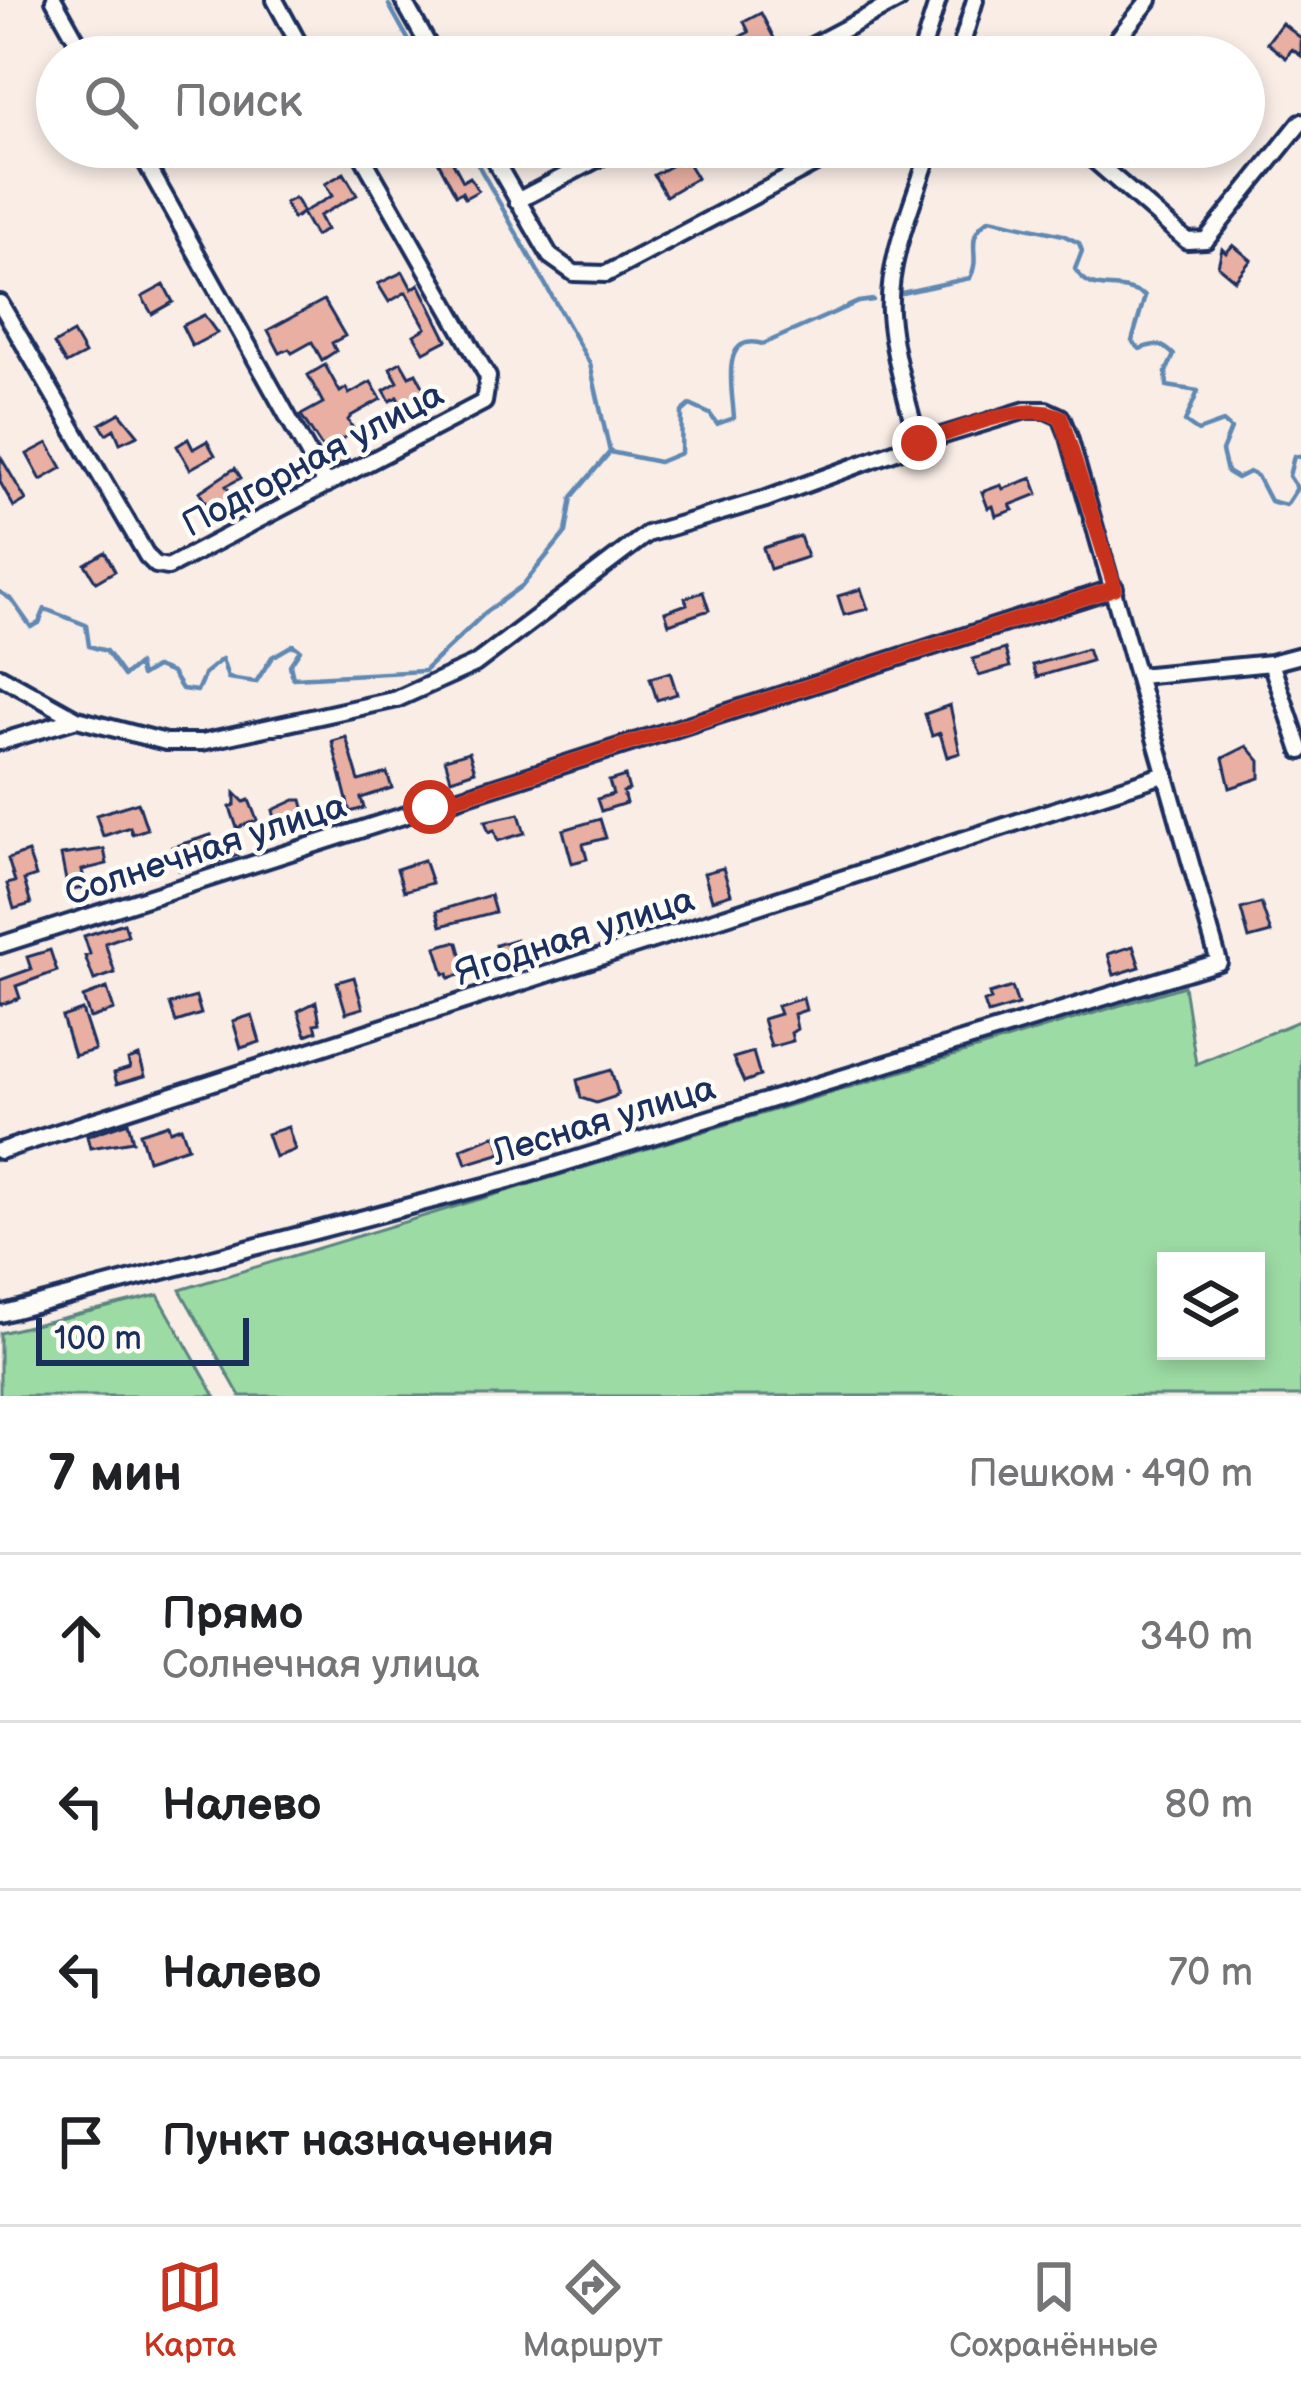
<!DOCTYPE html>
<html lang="ru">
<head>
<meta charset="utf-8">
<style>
  body { margin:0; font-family:"Balsamiq Sans",sans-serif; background:#f6f6f6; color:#202124 }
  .controls { position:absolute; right:36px; bottom:36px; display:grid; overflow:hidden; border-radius:0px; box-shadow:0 6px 18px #0003 }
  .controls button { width:108px; height:108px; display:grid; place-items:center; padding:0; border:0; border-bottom:3px solid #e0e0e0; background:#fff; color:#202124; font:60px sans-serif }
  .scale { position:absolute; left:36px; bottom:30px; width:213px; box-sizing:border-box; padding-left:12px; border:6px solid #1b2f5e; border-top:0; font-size:33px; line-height:42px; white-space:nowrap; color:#1b2f5e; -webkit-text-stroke:9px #fdfcf7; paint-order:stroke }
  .stop { position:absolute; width:36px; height:36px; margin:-27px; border:9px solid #c8321e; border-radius:50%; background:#fff }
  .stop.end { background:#c8321e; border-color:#fff; box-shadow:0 3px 12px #0008 }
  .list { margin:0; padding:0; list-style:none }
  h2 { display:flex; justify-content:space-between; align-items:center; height:156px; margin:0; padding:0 48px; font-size:51px }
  h2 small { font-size:39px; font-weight:400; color:#757577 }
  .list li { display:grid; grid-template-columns:78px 1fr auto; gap:36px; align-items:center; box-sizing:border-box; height:168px; padding:0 48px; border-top:3px solid #e0e0e0 }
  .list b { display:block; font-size:45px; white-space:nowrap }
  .list p { margin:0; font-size:39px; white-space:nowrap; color:#757577 }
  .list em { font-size:39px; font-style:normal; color:#757577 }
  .icon { flex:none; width:66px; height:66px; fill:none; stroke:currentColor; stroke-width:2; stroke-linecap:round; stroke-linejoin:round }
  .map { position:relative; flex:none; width:1301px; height:1396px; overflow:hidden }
  .search { position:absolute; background:#fff; box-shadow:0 6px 18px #0003; left:36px; right:36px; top:36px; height:132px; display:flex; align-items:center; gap:30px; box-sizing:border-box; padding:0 42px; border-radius:66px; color:#757577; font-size:45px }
  .sheet { height:828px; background:#fff }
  nav { display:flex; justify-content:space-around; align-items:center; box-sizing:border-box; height:168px; border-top:3px solid #e0e0e0; background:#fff; font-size:33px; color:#757577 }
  nav a { display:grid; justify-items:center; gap:6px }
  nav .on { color:#c8321e }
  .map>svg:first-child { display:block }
  .green { fill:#9ddba4; stroke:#5c8581; stroke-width:3; fill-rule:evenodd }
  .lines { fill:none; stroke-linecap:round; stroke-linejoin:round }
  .stream { stroke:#5f88b3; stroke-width:4.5 }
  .building { fill:#e8afa2; stroke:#1b2f5e; stroke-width:3 }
  .minor-casing { stroke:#1b2f5e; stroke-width:22 }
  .minor { stroke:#fdfcf7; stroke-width:14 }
  .route { stroke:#c8321e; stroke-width:15 }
  .labels { text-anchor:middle; stroke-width:9; stroke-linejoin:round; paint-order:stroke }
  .street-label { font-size:36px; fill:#1b2f5e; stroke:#fdfcf7 }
</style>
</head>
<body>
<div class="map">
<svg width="1301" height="1396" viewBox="0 0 1301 1396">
  <rect width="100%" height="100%" fill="#f9ede6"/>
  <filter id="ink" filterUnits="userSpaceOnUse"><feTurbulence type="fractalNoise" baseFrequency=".00833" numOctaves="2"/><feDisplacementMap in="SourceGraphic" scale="24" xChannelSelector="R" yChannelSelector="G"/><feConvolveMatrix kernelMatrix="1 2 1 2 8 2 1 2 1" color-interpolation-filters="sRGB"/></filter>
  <g filter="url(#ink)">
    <path class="green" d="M1184,986L1196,1064L1301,1020V1396H240L180,1290ZM1256,1261V1351H1166V1261Z
      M158,1295L215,1396H0V1333Z"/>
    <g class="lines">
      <path class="stream" d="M389,5L418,57
        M468,147L590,364L610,452
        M897,294L970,278C983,254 961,238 990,219L1063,235L1079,243L1082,251L1075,269C1094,298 1113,278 1145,296L1132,341L1140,349C1156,343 1162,343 1174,355L1166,372L1167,386L1198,391L1185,422L1198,431L1223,422L1231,429L1222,451L1227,472L1237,478L1249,472L1257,476L1270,501L1286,505L1297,488L1289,476L1294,456L1301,457
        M0,592L12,600L31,627L39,623L45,609L86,625L89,646L106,651L124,676L138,664L141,676L156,667L172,673L182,689L197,691L205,673L222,659L228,678L256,682L272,657L293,645L300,650L290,665L293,678L424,671L486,612L523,585L566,532L572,497L610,452L659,462L681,453L682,412L690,405L710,414L717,424L734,418C733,393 718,331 763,344L858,302L873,300"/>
    </g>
    <path class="building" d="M761,13L774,38L737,57H699L749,32L744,22Z
      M1282,23L1301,38V56L1292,49L1286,58L1267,43Z
      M441,147H467L450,157L463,181L470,177L478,191L465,198L462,192L456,195L433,152Z
      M685,158L697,178L666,196L654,175Z
      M344,173L357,195L319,216L326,230L315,236L302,213L293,219L285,203L295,198L303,212L332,196L325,184Z
      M1233,245L1251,260L1235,280L1218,266L1222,249L1226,253Z
      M403,272L412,289L419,284L447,340L424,352L414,335L426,328L406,292L389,302L378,284Z
      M164,285L173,302L152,314L142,297Z
      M324,300L345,336L332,343L336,351L322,360L312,342L292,353L289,349L280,353L268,330Z
      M204,315L217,333L192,346L182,326Z
      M73,333L85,354L66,364L54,344Z
      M401,362L409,376L416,373L427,394L410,403L408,399L400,403L397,397L390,401L384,390L398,382L390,368Z
      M325,365L340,392L346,388L349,394L371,382L381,399L351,416L348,420L355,432L338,441L349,460L335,467L301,415L323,403L308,375Z
      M120,413L138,435L120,443L114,429L106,434L100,424Z
      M188,439L193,449L207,441L215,455L190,469L177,446Z
      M48,443L62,468L41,480L27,454Z
      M0,456L26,500L14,507L0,482Z
      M235,468L241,478L226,486L232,495L209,508L199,492Z
      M1032,478L1038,494L1010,505L1013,510L996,516L993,506L988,508L982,492L1001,485L1003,489Z
      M800,536L807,557L770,569L763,548Z
      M105,552L115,571L96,582L85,564Z
      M861,589L868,609L844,615L838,596Z
      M703,592L709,610L669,624L665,612L687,604L685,598Z
      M1005,649L1010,667L979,676L973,659Z
      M1087,649L1091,661L1037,677L1033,665Z
      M670,672L677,694L657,700L650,678Z
      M950,705L960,753L947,757L940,733L932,736L925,714Z
      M346,737L359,781L387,773L392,788L361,798L364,808L350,812L332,741Z
      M1247,746L1260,761V778L1230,788L1223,758Z
      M469,752L475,771L451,779L445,759Z
      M625,776L629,790L623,792L626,803L601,811L597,799L613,794L609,781Z
      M235,793L244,802L249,800L257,820L237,828L230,807L235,805Z
      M295,800H302L308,822L278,830L273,810Z
      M138,802L147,829L132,834L130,827L103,836L96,815Z
      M519,814L525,833L498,841L494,830L489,832L485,821Z
      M600,819L606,838L583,844L587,859L572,863L563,830Z
      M211,835L214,847L234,841L238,855L213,863L210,854L190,861L191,866L179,870L172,847Z
      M104,849L107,864L82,870L86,887L68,891L61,855Z
      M28,852L36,876L24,880L31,904L14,909L7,884L15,882L8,859Z
      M424,860L432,883L404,891L397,869Z
      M723,868L731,894L712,900L704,873Z
      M490,895L495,912L441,926L437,911Z
      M1261,903L1271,933L1249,939L1241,909Z
      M124,923L128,935L105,943L115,973L94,980L85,956L90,954L84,936Z
      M516,939L520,952L534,948L538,962L504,972L496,945Z
      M453,942L458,943L465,968L461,969L463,974L449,978L448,973L444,974L436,947Z
      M1133,946L1140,967L1114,975L1108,954Z
      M50,950L57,971L16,986L20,998L0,1005V980L31,969L27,957Z
      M354,977L363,1008L346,1013L337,982Z
      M1012,987L1018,1005L988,1014L984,1002L991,1000L989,994Z
      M107,988L114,1010L90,1018L83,997Z
      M196,997L201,1014L176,1022L170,1004Z
      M803,998L806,1010L794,1014L797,1029L791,1033L793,1041L771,1047L763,1019L780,1014L777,1006Z
      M316,1002L320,1023L315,1024L317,1031L306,1035L298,1011Z
      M82,1010L95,1050L74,1056L62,1017Z
      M252,1015L260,1042L241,1048L233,1021Z
      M753,1052L760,1076L744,1082L733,1058Z
      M139,1056L145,1076L117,1084L114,1073L130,1068L128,1060Z
      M611,1070L618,1093L614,1097L596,1103L581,1098L577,1080Z
      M128,1122L133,1141L90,1148L87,1136Z
      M168,1124L170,1131L181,1127L188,1147L148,1160L140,1133Z
      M288,1127L295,1150L275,1157L267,1134Z
      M496,1135L502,1153L466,1164L461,1149Z"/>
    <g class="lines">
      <defs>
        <path id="minor" d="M54,0L86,57
          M275,0L306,57
          M403,0L435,57
          M791,57L899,0
          M920,57L938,0
          M958,57L975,0
          M1103,57L1149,0
          M137,147L326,485
          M487,147L550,256L574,273L606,274L846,147
          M1079,147L1187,241L1206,240L1301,122
          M517,201L620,147
          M0,303L147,556L156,565L168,567L484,402L488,377L357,147
          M918,443C908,400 893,357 890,313C887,258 915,199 931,147
          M1271,663L1301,751
          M0,676L77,719L166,742H202L397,699L475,664L647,534L766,499L918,443L1026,410H1046L1061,417L1069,437L1219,962L512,1179L0,1314
          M1139,676L1271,663L1301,655
          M0,742L77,719
          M0,945L1115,588
          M0,1151L1166,774"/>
      </defs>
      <use href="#minor" class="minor-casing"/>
      <use href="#minor" class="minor"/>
    </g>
  </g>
  <g class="lines" filter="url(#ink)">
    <path class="route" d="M430,807L1115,588L1061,417C1024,399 958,431 919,443"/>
  </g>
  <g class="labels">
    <g class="street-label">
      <text transform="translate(312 458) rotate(-28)" y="13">Подгорная улица</text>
      <text transform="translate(205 848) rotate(-18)" y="13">Солнечная улица</text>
      <text transform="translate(574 935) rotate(-18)" y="13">Ягодная улица</text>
      <text transform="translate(603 1119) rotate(-17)" y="13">Лесная улица</text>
    </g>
  </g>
</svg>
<div class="controls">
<button><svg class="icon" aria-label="layers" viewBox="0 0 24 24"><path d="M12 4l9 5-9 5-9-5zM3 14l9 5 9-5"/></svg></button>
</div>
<div class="scale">100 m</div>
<div class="stop" style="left:430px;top:807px"></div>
<div class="stop end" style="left:919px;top:443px"></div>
<div class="search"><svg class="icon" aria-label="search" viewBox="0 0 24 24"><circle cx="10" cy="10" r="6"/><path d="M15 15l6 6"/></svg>Поиск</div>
</div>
<section class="sheet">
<h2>7 мин<small>Пешком · 490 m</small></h2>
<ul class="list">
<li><svg class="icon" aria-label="ahead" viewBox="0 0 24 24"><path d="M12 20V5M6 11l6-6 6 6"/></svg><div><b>Прямо</b><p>Солнечная улица</p></div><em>340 m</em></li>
<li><svg class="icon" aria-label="left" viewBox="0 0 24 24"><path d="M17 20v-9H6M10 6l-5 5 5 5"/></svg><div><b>Налево</b></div><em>80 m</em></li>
<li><svg class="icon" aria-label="left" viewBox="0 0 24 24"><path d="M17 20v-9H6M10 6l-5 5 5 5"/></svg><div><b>Налево</b></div><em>70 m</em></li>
<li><svg class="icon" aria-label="arrive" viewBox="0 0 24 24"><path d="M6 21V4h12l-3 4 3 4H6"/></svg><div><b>Пункт назначения</b></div></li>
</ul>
</section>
<nav>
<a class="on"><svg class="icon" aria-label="map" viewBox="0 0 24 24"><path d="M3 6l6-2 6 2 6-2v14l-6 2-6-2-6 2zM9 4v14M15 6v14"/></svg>Карта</a>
<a><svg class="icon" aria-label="directions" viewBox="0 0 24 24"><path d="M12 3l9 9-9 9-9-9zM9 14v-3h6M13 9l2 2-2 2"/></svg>Маршрут</a>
<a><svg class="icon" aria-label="saved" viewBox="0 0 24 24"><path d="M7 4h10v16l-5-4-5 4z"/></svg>Сохранённые</a>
</nav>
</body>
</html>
